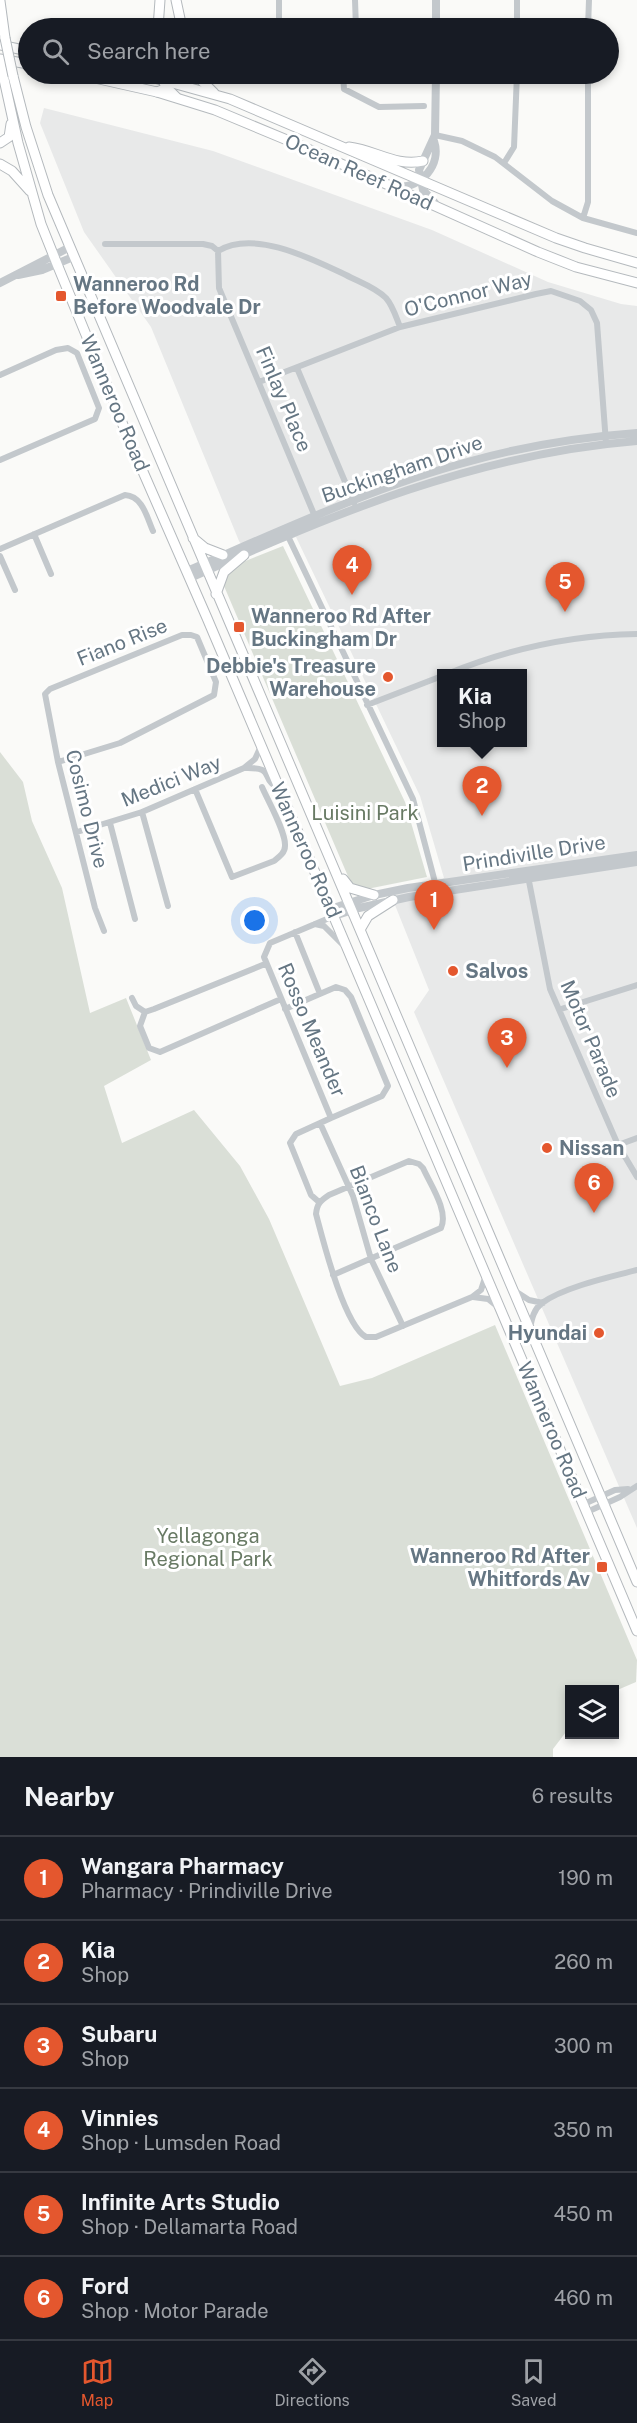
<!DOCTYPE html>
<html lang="en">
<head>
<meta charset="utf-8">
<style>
  body { margin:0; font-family:"Public Sans",sans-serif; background:#20242c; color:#f1f3f6 }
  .controls { position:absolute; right:18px; bottom:18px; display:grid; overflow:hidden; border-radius:0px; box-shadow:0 3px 9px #0003 }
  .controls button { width:54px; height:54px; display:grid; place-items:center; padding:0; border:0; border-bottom:2px solid #363941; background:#171b24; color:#f1f3f6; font:30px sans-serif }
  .you { position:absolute; left:255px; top:921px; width:21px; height:21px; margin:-15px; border:4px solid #fff; border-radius:50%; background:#1a73e8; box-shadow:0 0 0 9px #1a73e833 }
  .badge { display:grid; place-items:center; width:39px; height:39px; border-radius:50%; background:#e4572e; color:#fff; font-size:20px; font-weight:700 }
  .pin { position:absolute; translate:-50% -50px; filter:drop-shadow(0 2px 3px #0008) }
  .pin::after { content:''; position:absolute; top:32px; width:21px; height:18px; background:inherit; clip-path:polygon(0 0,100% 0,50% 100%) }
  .popup { position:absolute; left:437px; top:669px; width:90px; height:78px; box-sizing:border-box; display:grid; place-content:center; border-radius:0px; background:#171b24; filter:drop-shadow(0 2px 4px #0005); font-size:20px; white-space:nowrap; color:#9ea1a6 }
  .popup b { font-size:22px; color:#f1f3f6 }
  .popup::after { content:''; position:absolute; left:50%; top:100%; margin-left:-12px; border:12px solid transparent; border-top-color:#171b24 }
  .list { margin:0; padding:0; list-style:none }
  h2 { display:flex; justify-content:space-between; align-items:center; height:78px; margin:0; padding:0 24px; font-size:26px }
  h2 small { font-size:20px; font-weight:400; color:#9ea1a6 }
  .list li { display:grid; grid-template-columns:39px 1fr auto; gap:18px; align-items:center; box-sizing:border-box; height:84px; padding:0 24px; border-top:2px solid #363941 }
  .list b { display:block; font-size:22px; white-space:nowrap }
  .list p { margin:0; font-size:20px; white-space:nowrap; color:#9ea1a6 }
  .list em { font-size:20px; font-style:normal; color:#9ea1a6 }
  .icon { flex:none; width:33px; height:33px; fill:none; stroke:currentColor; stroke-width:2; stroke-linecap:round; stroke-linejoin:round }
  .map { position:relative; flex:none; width:637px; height:1757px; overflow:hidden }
  .search { position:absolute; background:#171b24; box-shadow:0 3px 9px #0003; left:18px; right:18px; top:18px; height:66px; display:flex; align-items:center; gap:15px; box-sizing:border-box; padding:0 21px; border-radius:33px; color:#9ea1a6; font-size:22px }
  .sheet { height:582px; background:#171b24 }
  nav { display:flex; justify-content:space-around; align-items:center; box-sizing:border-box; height:84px; border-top:2px solid #363941; background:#171b24; font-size:16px; color:#9ea1a6 }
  nav a { display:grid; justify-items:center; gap:3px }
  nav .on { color:#e4572e }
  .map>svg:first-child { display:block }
  .built { fill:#e8e9e9; fill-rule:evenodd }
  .green { fill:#dadfd7 }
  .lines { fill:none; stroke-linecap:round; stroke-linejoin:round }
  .primary-casing { stroke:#b5babe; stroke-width:11 }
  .trunk-casing { stroke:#b4b9bd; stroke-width:11 }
  .minor { stroke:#c3c8cc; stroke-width:6 }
  .tertiary { stroke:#c3c8cc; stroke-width:8 }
  .primary { stroke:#fff; stroke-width:9 }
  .trunk { stroke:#fff; stroke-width:9 }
  .trunk-bridge-casing { stroke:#b4b9bd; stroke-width:11; stroke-linecap:butt }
  .trunk-bridge { stroke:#fff; stroke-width:9 }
  .poi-dot { fill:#e4572e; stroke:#fff; stroke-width:2 }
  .labels { text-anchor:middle; stroke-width:6; stroke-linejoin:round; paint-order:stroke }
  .street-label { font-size:20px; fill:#657683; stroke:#fff }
  .poi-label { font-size:20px; font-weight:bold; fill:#657683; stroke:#fff; text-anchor:start }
  .park-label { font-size:20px; fill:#687a64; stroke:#fff }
</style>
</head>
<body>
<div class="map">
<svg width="637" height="1757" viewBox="0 0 637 1757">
  <rect width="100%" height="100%" fill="#fafaf8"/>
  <path class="built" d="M44,108L213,151L432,230L548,282L621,304L637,306V1528L414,1012L429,990L391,895L444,878L420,796L296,537L248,554L239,541L151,327L84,232L40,123ZM442,674H522V742H442Z"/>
  <path class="green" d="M283,546L405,802L427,877L372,888L356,895L218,572Z
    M0,752L23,782L32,821L62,888L90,1013L126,998L151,1060L104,1086L122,1143L194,1110L240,1166L269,1219L340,1386L372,1378L495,1325L637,1660L636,1682L615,1691L614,1690H570L569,1728L553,1749V1757H0Z"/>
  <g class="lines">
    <defs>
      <path id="primary" d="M0,45L28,51
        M0,59L28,64
        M77,74L157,92L215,110L299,145L538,252L576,267L637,283
        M140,74L230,99L556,238L585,248L637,263
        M349,147C375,150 396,167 423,161"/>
      <path id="trunk" d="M176,0L182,28
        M0,1L5,38
        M158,28L160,0
        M0,61L18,143L41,224L57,264L130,442L207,618L637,1631
        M162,74L165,86L176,97
        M195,74L214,93
        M13,76L26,127L48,195L637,1582
        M157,92L167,88L172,74
        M0,143L9,137L11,124
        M0,164L12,171L30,191
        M193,538L205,548L223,555
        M216,594L224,572L244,555
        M343,879L350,888L374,895
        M361,928L368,916L393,900"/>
    </defs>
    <use href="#primary" class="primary-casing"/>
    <use href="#trunk" class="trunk-casing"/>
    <path class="minor" d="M355,0L356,28
      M517,0V28
      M279,28V0
      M588,28L589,0
      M343,74L344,89L379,107L424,106
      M435,135L462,141L495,157L552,201L583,218L637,233
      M504,163L514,147L517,74
      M583,218L588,202V74
      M105,244H203L212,246L218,251C254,229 312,259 346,275C359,282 375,287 386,298C393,306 396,317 400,327
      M218,251L219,288L316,519
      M297,368L354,503
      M0,375L56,350L68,348L77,353L99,408L95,419L0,460
      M259,382L400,327L536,294L551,291L580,301L591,310L597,323L606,443
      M286,532L413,799L436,886
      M34,534L51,574
      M0,549L125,495C143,496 147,518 153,531
      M0,556L15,590
      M447,674C508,649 571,635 637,634
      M367,705L442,676
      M58,762L120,743L214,695L216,682L197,637L191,635H182L50,689L45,694L58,762L95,908L104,931
      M244,768C277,767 259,778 278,788
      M195,789L232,877L274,861C279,857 285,853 285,846C286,832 268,801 262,787
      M142,812L168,906
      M110,823L135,919
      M77,832L142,812L244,768L255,759L261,746
      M527,871L550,989L618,1145L637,1177
      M315,924L324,926L342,944
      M295,932L320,994
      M132,998L136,1006L145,1012L154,1009L265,964
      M285,1009L336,987L345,990L351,997L388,1086L382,1096L331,1118
      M561,1009L637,985
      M145,1012L140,1026L149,1048L160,1052L281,999
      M320,1123L353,1196L371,1259L403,1326
      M618,1145L637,1138
      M319,1202L311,1195L290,1143L296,1134L331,1118L264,957L270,943L334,916
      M333,1275L441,1228C449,1211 430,1184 423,1168L419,1164L409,1161L329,1195C320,1201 317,1204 316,1214C323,1240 344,1325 366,1337H376L472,1297L481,1290L486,1275
      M515,1291L529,1300L543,1303
      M473,1297L488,1299L498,1307
      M530,1328C532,1318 534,1309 542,1303C564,1287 610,1277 637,1270
      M584,1504L615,1490L628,1489
      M587,1512L620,1497L637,1486"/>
    <path class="tertiary" d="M436,28V0
      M397,187C421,188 442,165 434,141
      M435,203L423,190L419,170L435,135L436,74
      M18,275L42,270L73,257
      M0,283L70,247
      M187,571C280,531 373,487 471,461C525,446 581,437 637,433
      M190,578C336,513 476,454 637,441
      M330,909L374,895L408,888L637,855
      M334,916L359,908L409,897L637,862"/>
    <use href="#primary" class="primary"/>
    <use href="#trunk" class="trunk"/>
    <defs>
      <path id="trunk-bridge" d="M5,38L13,76"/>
    </defs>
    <use href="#trunk-bridge" class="trunk-bridge-casing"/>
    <use href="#trunk-bridge" class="trunk-bridge"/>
  </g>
  <g class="poi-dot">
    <rect x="55" y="290" width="12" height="12" rx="3"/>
    <rect x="233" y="621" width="12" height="12" rx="3"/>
    <circle cx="388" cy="677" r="6"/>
    <circle cx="453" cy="971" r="6"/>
    <circle cx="547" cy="1148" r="6"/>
    <circle cx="599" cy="1333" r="6"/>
    <rect x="596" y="1561" width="12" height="12" rx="3"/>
  </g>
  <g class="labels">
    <g class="street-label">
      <text transform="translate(359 172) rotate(24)" y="7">Ocean Reef Road</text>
      <text transform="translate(468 294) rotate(-14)" y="7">O'Connor Way</text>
      <text transform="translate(284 399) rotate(67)" y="7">Finlay Place</text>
      <text transform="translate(115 403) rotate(67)" y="7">Wanneroo Road</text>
      <text transform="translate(402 469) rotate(-19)" y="7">Buckingham Drive</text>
      <text transform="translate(122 642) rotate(-22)" y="7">Fiano Rise</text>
      <text transform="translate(171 781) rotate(-22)" y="7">Medici Way</text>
      <text transform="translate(87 809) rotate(76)" y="7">Cosimo Drive</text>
      <text transform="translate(306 850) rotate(66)" y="7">Wanneroo Road</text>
      <text transform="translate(534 853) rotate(-9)" y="7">Prindiville Drive</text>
      <text transform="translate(312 1030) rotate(67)" y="7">Rosso Meander</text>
      <text transform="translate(591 1039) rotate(67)" y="7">Motor Parade</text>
      <text transform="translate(376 1219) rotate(69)" y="7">Bianco Lane</text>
      <text transform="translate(552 1430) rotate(67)" y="7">Wanneroo Road</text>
    </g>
    <g class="poi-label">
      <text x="73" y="291">Wanneroo Rd<tspan x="73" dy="23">Before Woodvale Dr</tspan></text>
      <text x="251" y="623">Wanneroo Rd After<tspan x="251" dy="23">Buckingham Dr</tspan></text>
      <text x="376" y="673" text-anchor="end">Debbie's Treasure<tspan x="376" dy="23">Warehouse</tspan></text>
      <text x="465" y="978">Salvos</text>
      <text x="559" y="1155">Nissan</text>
      <text x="587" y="1340" text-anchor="end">Hyundai</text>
      <text x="590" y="1563" text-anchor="end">Wanneroo Rd After<tspan x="590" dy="23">Whitfords Av</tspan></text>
    </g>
    <g class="park-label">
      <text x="365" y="820">Luisini Park</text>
      <text x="208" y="1543">Yellagonga<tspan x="208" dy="23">Regional Park</tspan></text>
    </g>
  </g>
</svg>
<div class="controls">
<button><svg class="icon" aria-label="layers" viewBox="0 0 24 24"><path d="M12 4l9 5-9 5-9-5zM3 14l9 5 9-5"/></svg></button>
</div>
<div class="you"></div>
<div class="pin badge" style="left:434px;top:930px">1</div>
<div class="pin badge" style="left:482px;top:816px">2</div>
<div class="popup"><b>Kia</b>Shop</div>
<div class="pin badge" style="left:507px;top:1068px">3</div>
<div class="pin badge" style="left:352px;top:595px">4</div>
<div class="pin badge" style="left:565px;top:612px">5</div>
<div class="pin badge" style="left:594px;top:1213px">6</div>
<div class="search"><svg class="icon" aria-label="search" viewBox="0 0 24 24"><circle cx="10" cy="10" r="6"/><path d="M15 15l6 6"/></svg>Search here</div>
</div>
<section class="sheet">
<h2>Nearby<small>6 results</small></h2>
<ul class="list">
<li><span class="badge">1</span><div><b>Wangara Pharmacy</b><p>Pharmacy · Prindiville Drive</p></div><em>190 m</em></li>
<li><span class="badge">2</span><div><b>Kia</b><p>Shop</p></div><em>260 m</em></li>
<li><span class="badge">3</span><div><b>Subaru</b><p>Shop</p></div><em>300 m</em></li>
<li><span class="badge">4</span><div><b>Vinnies</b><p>Shop · Lumsden Road</p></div><em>350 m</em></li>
<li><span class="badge">5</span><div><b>Infinite Arts Studio</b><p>Shop · Dellamarta Road</p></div><em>450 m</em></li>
<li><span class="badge">6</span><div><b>Ford</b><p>Shop · Motor Parade</p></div><em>460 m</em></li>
</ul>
</section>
<nav>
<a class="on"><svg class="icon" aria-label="map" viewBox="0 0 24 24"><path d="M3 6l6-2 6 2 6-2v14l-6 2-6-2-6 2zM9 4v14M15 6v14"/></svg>Map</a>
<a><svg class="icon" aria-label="directions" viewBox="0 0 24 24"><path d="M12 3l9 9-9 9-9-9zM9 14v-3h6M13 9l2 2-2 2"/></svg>Directions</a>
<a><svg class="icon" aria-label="saved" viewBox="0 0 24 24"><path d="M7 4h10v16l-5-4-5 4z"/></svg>Saved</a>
</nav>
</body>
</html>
